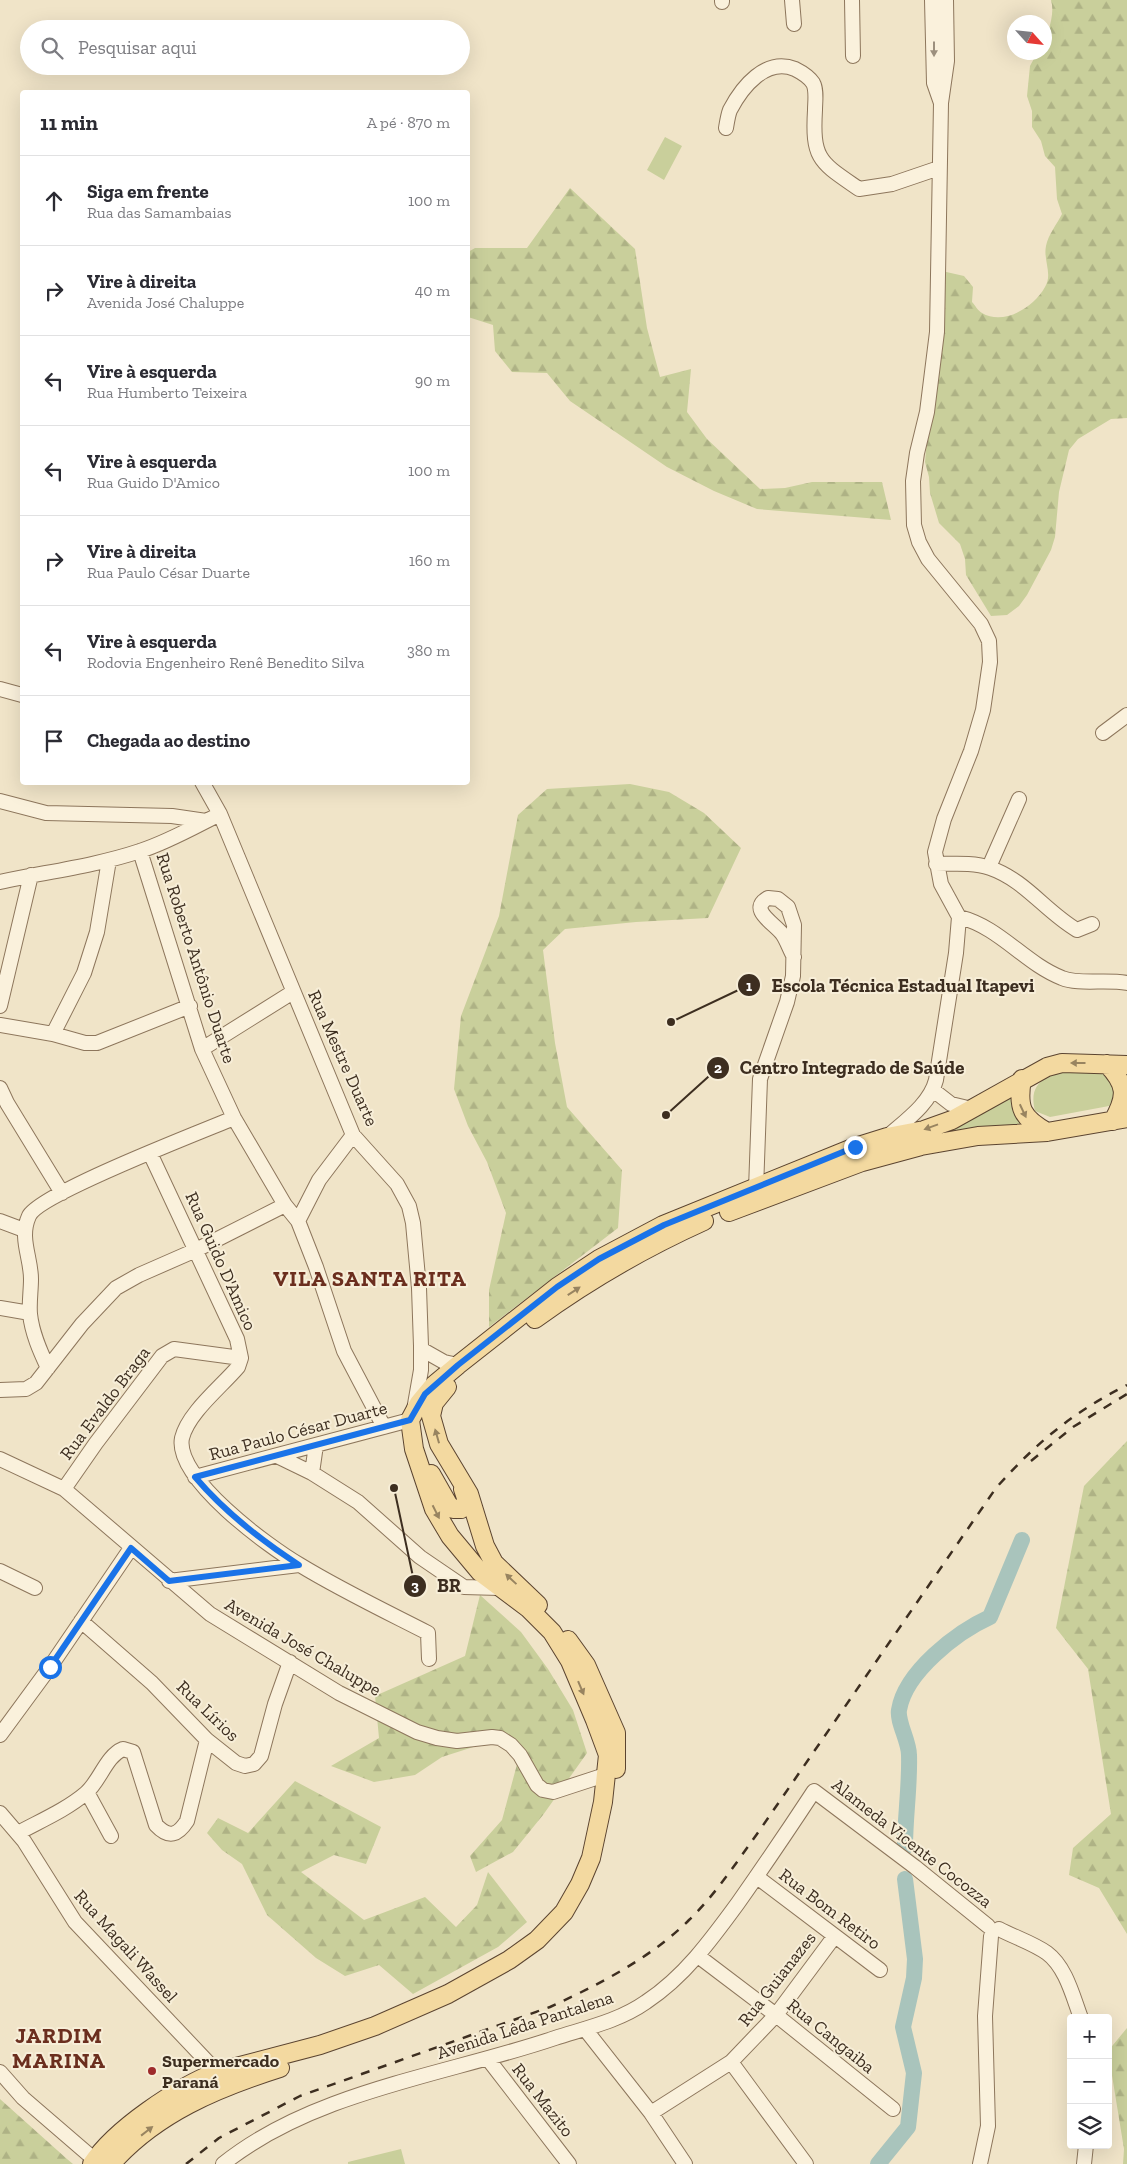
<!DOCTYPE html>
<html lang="pt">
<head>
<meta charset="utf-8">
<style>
  body { margin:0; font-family:"Zilla Slab",serif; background:#f2f2f3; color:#2b2b33 }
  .controls { position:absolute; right:15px; bottom:15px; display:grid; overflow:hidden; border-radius:5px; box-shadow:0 5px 20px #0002 }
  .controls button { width:45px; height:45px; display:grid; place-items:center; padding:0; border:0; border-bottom:1px solid #e1e1e2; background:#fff; color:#2b2b33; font:25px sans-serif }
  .compass { position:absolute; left:1007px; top:15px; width:45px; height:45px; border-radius:50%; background:#fff; box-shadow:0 5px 20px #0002; rotate:117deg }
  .stop { position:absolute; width:15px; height:15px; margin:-11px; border:4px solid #1a73e8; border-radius:50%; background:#fff }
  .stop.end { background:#1a73e8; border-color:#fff; box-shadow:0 1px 5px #0008 }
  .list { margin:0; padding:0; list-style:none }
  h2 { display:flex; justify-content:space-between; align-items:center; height:65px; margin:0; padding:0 20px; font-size:21px }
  h2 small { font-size:16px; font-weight:400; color:#7c7c81 }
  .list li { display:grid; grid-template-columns:32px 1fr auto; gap:15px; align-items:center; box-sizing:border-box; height:90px; padding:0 20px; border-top:1px solid #e1e1e2 }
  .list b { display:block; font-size:19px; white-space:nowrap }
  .list p { margin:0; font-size:16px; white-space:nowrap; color:#7c7c81 }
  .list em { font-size:16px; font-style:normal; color:#7c7c81 }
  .icon { flex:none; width:28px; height:28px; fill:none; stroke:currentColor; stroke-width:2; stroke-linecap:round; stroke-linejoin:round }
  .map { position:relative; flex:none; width:1127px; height:2164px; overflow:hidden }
  .search { position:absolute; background:#fff; box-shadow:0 5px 20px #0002; left:20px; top:20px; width:450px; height:55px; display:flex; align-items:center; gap:12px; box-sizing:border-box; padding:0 18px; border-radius:28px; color:#7c7c81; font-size:19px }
  .panel { position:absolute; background:#fff; box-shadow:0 5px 20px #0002; left:20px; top:90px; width:450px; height:695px; border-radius:5px }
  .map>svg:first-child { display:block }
  .grass { fill:#c9cf9b }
  .forest { fill:url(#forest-firs) }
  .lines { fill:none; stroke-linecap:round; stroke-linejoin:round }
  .river { stroke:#a9c4bc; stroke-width:16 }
  .minor-casing { stroke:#8d765c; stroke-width:16 }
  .major-casing { stroke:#5b4430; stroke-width:20 }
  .minor { stroke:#faf1dc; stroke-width:14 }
  .major { stroke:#f3d9a0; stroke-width:18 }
  .rail { stroke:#3d2e20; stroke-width:2.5; stroke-dasharray:9 9; stroke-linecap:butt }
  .oneway { fill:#9c907e }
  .oneway2 { fill:#988460 }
  .route { stroke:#1a73e8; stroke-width:6 }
  .poi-dot { fill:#9e2a2b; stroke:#f7eed8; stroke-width:2 }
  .labels { text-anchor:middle; stroke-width:4; stroke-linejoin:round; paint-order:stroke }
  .street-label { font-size:18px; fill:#3d2e20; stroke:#f7eed8 }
  .poi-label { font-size:18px; font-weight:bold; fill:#3d2e20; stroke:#f7eed8; text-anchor:start }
  .district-label { font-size:22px; font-weight:bold; letter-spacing:1px; fill:#6b2e1e; stroke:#f7eed8 }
  .leader { fill:none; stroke:#3d2e20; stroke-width:2 }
  .callout-dot { fill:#3d2e20; stroke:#f7eed8; stroke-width:2 }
  .mark-label { font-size:15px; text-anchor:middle; font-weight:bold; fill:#fff }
  .callout-label { font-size:19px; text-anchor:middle; font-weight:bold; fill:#3d2e20; stroke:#f7eed8; stroke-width:4; stroke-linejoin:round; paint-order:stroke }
</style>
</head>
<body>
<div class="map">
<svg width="1127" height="2164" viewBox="0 0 1127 2164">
  <defs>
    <pattern id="forest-firs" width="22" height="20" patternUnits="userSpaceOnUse" patternTransform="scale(1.25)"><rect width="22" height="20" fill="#c9cf9b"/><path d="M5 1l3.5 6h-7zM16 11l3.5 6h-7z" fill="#aeb285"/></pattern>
  </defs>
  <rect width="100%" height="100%" fill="#f0e4c8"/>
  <path class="grass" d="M665,137L682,146L664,180L647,170Z
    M1075,1070L1108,1075L1117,1098L1109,1106L1050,1117L1035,1111C1027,1080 1050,1074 1075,1070Z
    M1014,1093C1007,1108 1015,1115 1025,1125L951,1131Z
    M401,2149L405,2164H348V2162Z"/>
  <path class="forest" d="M1051,0H1127V418L1111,419L1078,439L1069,450L1059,492L1055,537L1051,550L1027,595L1019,606L1007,615L991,616L966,575L965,559L960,544L939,523L930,493L929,477L925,462L942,271L964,276L973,287L972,302C975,305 978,311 982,313C1004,326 1034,307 1045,287C1053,274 1043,260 1046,246C1048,235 1057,224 1062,214L1057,199L1055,167L1045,156L1041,141L1032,127V111L1027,96L1030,66L1037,53L1044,52C1045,35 1056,17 1051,0Z
    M570,188L635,249L647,328L660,377L691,369L687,412L707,439L760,489L785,488L812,482H882L891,520L757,509L714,491L667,467L570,401L547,373L512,372L495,351L493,325L468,317V252L475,248H527Z
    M630,784L669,792L704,813L741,848L708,918L636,922L565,929L543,950L555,1043L567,1107L622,1170L618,1228L489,1327V1290L506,1213L487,1162L468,1126L454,1089L461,1016L499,916L518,815L547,789Z
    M1127,1441V1934L1099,1888L1069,1875L1073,1848L1111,1814L1088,1669L1056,1628L1084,1486Z
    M480,1595L521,1632L548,1669L573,1710L587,1753L543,1815L513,1852L476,1872L470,1856L502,1820L519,1757L492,1741L442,1757L415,1775L374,1782L331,1766L379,1738L375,1696L465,1656Z
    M295,1781L381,1827L366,1864L334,1855L301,1872L364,1920L425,1897L456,1927L477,1905L488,1872L527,1922L498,1947L413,1994L379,1965L345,1976L316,1958L267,1915L242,1864L222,1850L207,1833L218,1818L248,1833Z
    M1127,2028V2164H1123L1124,2149L1108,2051Z
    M0,2099L67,2159L73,2164H0Z"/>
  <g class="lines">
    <path class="river" d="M905,1847C905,1816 910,1786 909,1755C909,1741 897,1722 899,1710C905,1672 957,1632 990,1617L1022,1540
      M878,2164L908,2127L914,2073L903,2027L914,1978L915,1959L905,1879"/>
    <defs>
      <path id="minor" d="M722,0V2
        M792,0L794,24
        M852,0L853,56
        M932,0L934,83L941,103
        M726,128C727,122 728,115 730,110C742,87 766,57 795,69C801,72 809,77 813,83C817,90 815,102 815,110C812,160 820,162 859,189L892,184L939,168
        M0,689L22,695
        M1103,733L1127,715
        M202,782L220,814L353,1135L397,1184L409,1206L413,1223L419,1288L421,1346V1370L414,1410
        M0,801L46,813L172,816L206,821
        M140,851L202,1049L234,1118L285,1205L298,1221L316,1267L344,1351L384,1427
        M936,864C953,864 973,862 990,868C1025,880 1046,912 1077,930L1092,924
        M989,867L1019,799
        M0,882C46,872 95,866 140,851C168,842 194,827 220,814
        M959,917C1000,927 1024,963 1062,978C1078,985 1107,979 1127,983
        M0,1006L31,875
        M0,1025L53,1034L85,1043H97L190,1006
        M53,1034L84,973L97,932L109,860
        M202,1049L293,992
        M0,1088L7,1103L62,1193
        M933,1090L951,1104L972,1109
        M887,1137C905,1121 930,1104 936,1080L956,953L959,917L941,884L935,852L944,819L971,751L983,710L990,662L989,641L981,624L928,559L919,542L914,525L913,481L917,453L927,412L937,332L941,103L947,61L946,0
        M150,1153L237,1339L241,1358L238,1367C221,1387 188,1413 182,1438C174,1478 269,1547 300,1565C341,1590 385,1611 428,1633L429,1659
        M756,1189L760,1079L787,1002L793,976L794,925L788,907L778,899L768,898C747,910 776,924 783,935C787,941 790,950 794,957
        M0,1221L24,1230
        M298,1221L319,1180L353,1135
        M0,1308L30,1313
        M421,1349L444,1362L458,1365
        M48,1368C40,1351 32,1333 30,1314C29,1302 31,1291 31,1279C31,1257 19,1238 29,1216C39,1194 203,1131 234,1118
        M0,1390L26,1389L36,1383L82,1324L116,1288L139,1275L196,1250L285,1205
        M277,1456L312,1473L358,1502L420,1557L464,1587L499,1588
        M0,1459L64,1489L210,1614L339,1693L417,1732L437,1738L457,1741L492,1737L500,1738L511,1745L520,1755L537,1785L543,1790L553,1792L605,1775
        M312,1473L316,1445
        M195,1477L410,1420
        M64,1489L96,1443L162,1356L174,1349L241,1358
        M0,1571L35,1588
        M169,1581L299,1565
        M81,1621L152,1683L207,1740L236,1763L245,1766L254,1764L261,1756L275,1704L290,1662
        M0,1735L50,1667L131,1548
        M87,1792L111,1836
        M0,1813L24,1841L75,1922L217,2072
        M18,1833C40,1821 66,1810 86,1793C100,1781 106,1756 123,1749L133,1752L156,1825C169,1839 178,1835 187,1821L207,1740
        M757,1877L880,1970
        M999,1929C1014,1937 1033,1943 1047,1953C1066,1967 1073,1997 1081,2018
        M698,1956L776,2015L893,2109
        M585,2029L651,2113L685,2164
        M488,2059L569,2164
        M731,2062L806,2164
        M0,2072L23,2098L95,2160
        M651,2113L731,2062L776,2015L834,1937
        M223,2164C314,2091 446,2075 555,2038C586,2028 619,2021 646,2002C684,1977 711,1940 738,1903C764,1866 789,1829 814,1791L915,1867L988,1926
        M980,2164L988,2126L985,2016L991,1936
        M1084,2164L1086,2145"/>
      <path id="major" d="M1107,1064C1127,1085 1127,1096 1113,1121
        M1022,1079C1017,1108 1022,1118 1047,1132
        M729,1212L862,1162L921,1146L978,1136L1047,1132L1127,1118
        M535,1319C590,1279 642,1249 704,1221
        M447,1387L434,1403L431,1416L439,1444L469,1494L485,1546L494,1563L538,1605
        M431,1474L448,1504L453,1509H461L467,1501L463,1489
        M568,1640L586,1665L616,1733V1769
        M92,2164C115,2129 178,2087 217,2072L320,2045L375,2026L448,1994L509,1960L537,1940L564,1912L580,1884L591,1858L603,1802L608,1755L595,1720L570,1661L552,1632L528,1608L480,1572L450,1536L434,1509L414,1449L410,1420L419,1403L434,1385L458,1365L557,1287L599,1259L663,1225L855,1147L887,1137L924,1130L952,1120L1047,1067L1062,1063L1127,1065
        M111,2164C156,2113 217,2088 280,2068"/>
    </defs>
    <use href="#minor" class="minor-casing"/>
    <use href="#major" class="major-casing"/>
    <use href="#minor" class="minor"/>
    <use href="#major" class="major"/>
    <path class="rail" d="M1031,1461L1073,1427L1127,1394
      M186,2164L219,2138L300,2096L550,2007C598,1985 651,1958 689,1920C715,1895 736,1863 757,1834L996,1488C1036,1443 1073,1412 1127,1385"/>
  </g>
  <defs><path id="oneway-solid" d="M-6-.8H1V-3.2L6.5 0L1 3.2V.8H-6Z" transform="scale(1.25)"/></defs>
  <use class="oneway" href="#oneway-solid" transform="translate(934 49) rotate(90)"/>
  <g class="oneway2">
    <use href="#oneway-solid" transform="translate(1078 1063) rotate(-180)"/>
    <use href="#oneway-solid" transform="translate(1023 1111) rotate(65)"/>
    <use href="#oneway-solid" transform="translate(931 1127) rotate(160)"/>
    <use href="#oneway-solid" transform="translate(574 1291) rotate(-33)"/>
    <use href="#oneway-solid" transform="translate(437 1436) rotate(-106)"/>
    <use href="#oneway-solid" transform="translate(436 1512) rotate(63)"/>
    <use href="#oneway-solid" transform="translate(511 1579) rotate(-137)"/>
    <use href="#oneway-solid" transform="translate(581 1688) rotate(67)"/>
    <use href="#oneway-solid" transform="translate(147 2131) rotate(-38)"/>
  </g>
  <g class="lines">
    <path class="route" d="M50,1667L131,1548L169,1581L299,1565C262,1541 224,1511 195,1477L410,1420L425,1394L458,1365L557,1287L599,1259L664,1225L855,1147"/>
  </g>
  <circle class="poi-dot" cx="152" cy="2071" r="5"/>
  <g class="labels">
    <g class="street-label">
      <text transform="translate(196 958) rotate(72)" y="6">Rua Roberto Antônio Duarte</text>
      <text transform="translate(343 1058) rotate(66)" y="6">Rua Mestre Duarte</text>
      <text transform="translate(221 1261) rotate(66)" y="6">Rua Guido D'Amico</text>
      <text transform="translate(105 1403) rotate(-53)" y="6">Rua Evaldo Braga</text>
      <text transform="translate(298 1431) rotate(-15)" y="6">Rua Paulo César Duarte</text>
      <text transform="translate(303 1647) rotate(30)" y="6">Avenida José Chaluppe</text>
      <text transform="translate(208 1711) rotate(44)" y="6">Rua Lírios</text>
      <text transform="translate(912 1843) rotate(38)" y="6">Alameda Vicente Cocozza</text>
      <text transform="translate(830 1909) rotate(37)" y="6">Rua Bom Retiro</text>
      <text transform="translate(126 1946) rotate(48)" y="6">Rua Magali Wassel</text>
      <text transform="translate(777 1979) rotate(-52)" y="6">Rua Guianazes</text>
      <text transform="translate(525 2025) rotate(-18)" y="6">Avenida Lêda Pantalena</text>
      <text transform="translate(831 2036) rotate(39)" y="6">Rua Cangaiba</text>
      <text transform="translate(543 2100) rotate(52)" y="6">Rua Mazito</text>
    </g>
    <g class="poi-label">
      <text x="162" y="2067">Supermercado<tspan x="162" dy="21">Paraná</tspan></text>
    </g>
    <g class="district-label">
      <text x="370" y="1286">VILA SANTA RITA</text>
      <text x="59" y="2043">JARDIM<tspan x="59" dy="25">MARINA</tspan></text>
    </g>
  </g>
  <path class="leader" d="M671 1022L749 985M666 1115L718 1068M394 1488L415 1586"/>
  <g class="callout-dot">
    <circle cx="671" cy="1022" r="5"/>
    <circle cx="666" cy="1115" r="5"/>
    <circle cx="394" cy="1488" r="5"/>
    <circle cx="749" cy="985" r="12"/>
    <circle cx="718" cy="1068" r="12"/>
    <circle cx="415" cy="1586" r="12"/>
  </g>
  <g class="mark-label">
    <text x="749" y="991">1</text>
    <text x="718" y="1073">2</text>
    <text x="415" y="1591">3</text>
  </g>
  <g class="callout-label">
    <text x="903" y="992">Escola Técnica Estadual Itapevi</text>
    <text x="852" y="1074">Centro Integrado de Saúde</text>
    <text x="449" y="1592">BR</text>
  </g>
</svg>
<div class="controls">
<button>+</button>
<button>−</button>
<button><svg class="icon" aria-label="layers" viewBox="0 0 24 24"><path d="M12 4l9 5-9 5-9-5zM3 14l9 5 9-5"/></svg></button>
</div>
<svg class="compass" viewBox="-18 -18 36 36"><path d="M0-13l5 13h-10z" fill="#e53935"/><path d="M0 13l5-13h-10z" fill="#7c7c81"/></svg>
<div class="stop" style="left:50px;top:1667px"></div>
<div class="stop end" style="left:855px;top:1147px"></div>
<div class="search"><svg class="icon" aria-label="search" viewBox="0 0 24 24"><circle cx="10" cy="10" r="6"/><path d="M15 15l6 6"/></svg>Pesquisar aqui</div>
<section class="panel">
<h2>11 min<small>A pé · 870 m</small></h2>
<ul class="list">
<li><svg class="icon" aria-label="ahead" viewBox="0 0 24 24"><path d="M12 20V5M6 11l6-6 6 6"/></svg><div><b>Siga em frente</b><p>Rua das Samambaias</p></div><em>100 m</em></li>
<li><svg class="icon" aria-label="right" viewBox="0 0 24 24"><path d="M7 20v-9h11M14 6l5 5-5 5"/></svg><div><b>Vire à direita</b><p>Avenida José Chaluppe</p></div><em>40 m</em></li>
<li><svg class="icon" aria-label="left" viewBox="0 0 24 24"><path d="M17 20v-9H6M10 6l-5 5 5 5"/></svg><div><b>Vire à esquerda</b><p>Rua Humberto Teixeira</p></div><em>90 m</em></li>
<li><svg class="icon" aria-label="left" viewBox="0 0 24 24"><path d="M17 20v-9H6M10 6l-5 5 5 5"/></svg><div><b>Vire à esquerda</b><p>Rua Guido D'Amico</p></div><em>100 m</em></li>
<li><svg class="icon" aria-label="right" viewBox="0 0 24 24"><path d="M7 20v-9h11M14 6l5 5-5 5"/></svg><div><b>Vire à direita</b><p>Rua Paulo César Duarte</p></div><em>160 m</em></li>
<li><svg class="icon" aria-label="left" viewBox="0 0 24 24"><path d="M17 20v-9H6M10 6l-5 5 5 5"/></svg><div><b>Vire à esquerda</b><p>Rodovia Engenheiro Renê Benedito Silva</p></div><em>380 m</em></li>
<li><svg class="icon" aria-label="arrive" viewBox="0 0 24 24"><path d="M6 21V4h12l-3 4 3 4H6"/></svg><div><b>Chegada ao destino</b></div></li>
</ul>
</section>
</div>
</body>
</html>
